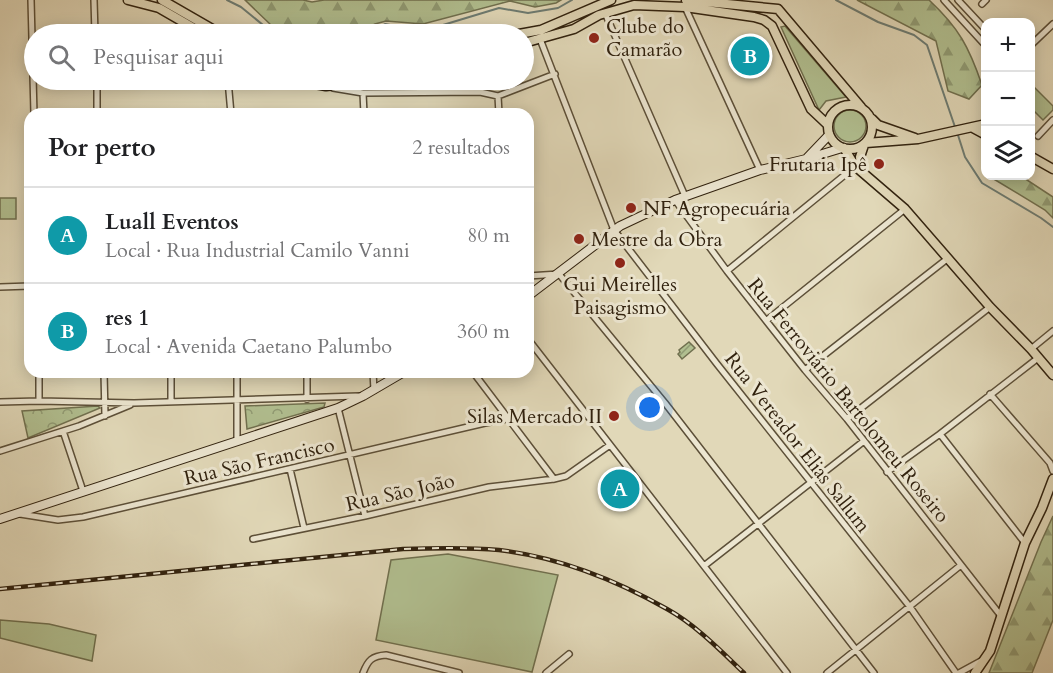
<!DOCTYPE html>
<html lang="pt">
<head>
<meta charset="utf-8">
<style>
  body { margin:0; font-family:Cardo,serif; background:#f2f2f2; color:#202124 }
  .controls { position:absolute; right:18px; top:18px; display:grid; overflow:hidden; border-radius:12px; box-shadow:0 3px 15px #0003 }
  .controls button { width:54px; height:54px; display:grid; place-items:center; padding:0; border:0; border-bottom:2px solid #e0e0e0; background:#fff; color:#202124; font:30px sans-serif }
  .you { position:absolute; left:650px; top:408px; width:21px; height:21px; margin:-15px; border:4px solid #fff; border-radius:50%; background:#1a73e8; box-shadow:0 0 0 9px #1a73e833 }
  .badge { display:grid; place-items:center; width:39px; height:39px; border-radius:50%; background:#8f2418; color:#fff; font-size:20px; font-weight:700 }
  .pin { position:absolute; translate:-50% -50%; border:3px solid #fff; box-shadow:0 2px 6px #0006 }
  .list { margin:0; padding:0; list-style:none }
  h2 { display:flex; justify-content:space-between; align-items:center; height:78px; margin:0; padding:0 24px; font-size:26px }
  h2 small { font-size:20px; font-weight:400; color:#757577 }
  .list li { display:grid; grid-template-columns:39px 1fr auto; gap:18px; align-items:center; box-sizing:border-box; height:96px; padding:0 24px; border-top:2px solid #e0e0e0 }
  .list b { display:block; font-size:22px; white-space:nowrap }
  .list p { margin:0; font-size:20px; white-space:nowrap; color:#757577 }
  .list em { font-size:20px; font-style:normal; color:#757577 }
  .icon { flex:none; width:33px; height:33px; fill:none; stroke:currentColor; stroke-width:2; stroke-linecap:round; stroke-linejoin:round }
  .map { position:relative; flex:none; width:1053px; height:673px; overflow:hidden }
  .search { position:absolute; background:#fff; box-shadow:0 3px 15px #0003; left:24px; top:24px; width:510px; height:66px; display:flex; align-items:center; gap:15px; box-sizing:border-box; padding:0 21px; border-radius:33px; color:#757577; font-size:22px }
  .panel { position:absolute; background:#fff; box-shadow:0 3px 15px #0003; left:24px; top:108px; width:510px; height:270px; border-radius:18px }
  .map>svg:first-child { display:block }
  .grass { fill:#b1bf90; stroke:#70704f; stroke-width:1.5 }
  .forest { fill:url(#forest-firs); stroke:#70704f; stroke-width:1.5 }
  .park { fill:url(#park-crowns); stroke:#70704f; stroke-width:1.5 }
  .garden { fill:url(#garden-furrows); stroke:#70704f; stroke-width:1.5 }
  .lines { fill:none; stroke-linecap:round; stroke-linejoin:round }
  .stream { stroke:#6d7c73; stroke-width:2 }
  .street-casing { stroke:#5c4f38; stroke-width:8 }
  .secondary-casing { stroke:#30210e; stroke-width:10 }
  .primary-casing { stroke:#30210e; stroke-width:11 }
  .street { stroke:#ece6d1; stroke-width:5 }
  .secondary { stroke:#ece6d1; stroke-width:8 }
  .primary { stroke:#e1d8b8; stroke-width:8 }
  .rail-casing { stroke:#30210e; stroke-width:4.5 }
  .rail { stroke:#ece6d1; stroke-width:2; stroke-dasharray:7; stroke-linecap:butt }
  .poi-dot { fill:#8f2418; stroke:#ece6d1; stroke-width:2 }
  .labels { text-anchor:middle; stroke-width:6; stroke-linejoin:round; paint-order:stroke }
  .poi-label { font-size:20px; fill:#30210e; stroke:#ece6d1; text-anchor:start }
  .street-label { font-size:20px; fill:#30210e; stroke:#ece6d1 }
</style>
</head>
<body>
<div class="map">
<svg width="1053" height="673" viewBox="0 0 1053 673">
  <defs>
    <pattern id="forest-firs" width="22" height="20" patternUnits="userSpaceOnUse" patternTransform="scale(1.5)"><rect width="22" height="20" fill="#b1bf90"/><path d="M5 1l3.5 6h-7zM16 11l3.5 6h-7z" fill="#909b74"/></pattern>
    <pattern id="park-crowns" width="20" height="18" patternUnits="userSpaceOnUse" patternTransform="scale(1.5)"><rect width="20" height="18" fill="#b1bf90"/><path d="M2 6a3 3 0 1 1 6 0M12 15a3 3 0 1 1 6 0" fill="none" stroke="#909b74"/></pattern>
    <pattern id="garden-furrows" width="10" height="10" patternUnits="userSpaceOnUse" patternTransform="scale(1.5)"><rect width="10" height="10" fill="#b1bf90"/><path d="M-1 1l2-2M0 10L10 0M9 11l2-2" fill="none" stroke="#909b74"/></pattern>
  </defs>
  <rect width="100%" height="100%" fill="#e1d8b8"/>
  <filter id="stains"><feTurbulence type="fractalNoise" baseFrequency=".00333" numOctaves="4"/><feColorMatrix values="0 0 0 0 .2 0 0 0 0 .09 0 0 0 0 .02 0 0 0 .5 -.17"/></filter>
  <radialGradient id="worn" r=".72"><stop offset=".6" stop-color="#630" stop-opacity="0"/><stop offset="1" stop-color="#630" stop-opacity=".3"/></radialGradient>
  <path class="grass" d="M785,26L846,97L826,101L819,110L781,27Z
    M1034,87L1053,106V110L1043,120L1031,108V90Z
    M834 126a16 16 0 1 1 32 0a16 16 0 1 1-32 0Z
    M0,198H16V219H0Z
    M448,554L558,575L532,672L376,640L391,560Z
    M0,620L49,624L96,635L92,661L0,638Z"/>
  <path class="forest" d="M245,0H303L312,2L324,0H561L556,3L535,7L510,1L423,24L386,21L375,24L356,34H286L272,26Z
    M857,0H929C959,28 969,47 982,85L969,99L948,91L936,41Z
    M992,176H1021L1053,197V218L1045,210L992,178Z
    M1053,516V620L1032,673H989L1041,542Z"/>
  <path class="park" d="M325,403L324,407L247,429L245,406Z
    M98,406L100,408L28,438L22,411Z"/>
  <path class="garden" d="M689,342L695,348L682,359L678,354L680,352L679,350Z"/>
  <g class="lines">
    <path class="stream" d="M227,0L241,7L274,34
      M836,0L878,22L914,35L927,45L955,127
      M367,34L385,24L411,29L433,28L499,8L528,13L558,8L572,0
      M957,132L965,157L982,183L1041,218L1053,227"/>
    <defs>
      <path id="street" d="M31,0L34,114
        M94,0L95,34
        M944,0L986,46
        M958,0L986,30
        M982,4L986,0
        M685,7L760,170
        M605,13L685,196
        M540,39L614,230L717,364L910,607L956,673
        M1030,46L1053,24
        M97,80V114
        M228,80L231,114
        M333,88L363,93L480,92L498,96L499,114
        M363,93L364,114
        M498,96L555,74
        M1038,136L1053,120
        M675,200L727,271L805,370L847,419L1001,616
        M727,271L857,165
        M528,276L559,274L665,403L874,673
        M0,287L30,286
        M767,320L905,209
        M528,339L787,673
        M1031,349L1053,331
        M805,370L947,259
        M39,372V401
        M104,372L105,416
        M171,372V401
        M237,372V440
        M307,372V399
        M373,372L374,390
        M473,372L554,479
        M990,394L1050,463L1053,471
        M0,402L39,401L134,403L358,396
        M338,408L365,516
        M847,419L990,307
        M63,431L83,491
        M940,434L1025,543
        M0,451L79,426L130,405
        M290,469L304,528
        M887,472L940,434L1038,358
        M20,514L58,520L83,517L485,423L507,419
        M253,539L365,516L489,487L554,479L566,476L610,445
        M704,566L864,441
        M363,673C368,660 372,656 386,655L459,673
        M546,673L569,654
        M827,673L961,565
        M959,673L981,661"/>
      <path id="secondary" d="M807,158L829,135
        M528,296L620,226L675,200L760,170L806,159L842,148
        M0,519L338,408L363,396L404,372"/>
      <path id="primary" d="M128,0L159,8L204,34
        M162,0L221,34
        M686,0L778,9L861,107
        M519,34L541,30L611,0
        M524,43L574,29L599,15L634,5L685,7L754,17L764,20L772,26L811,109L828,125
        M293,80L326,86L374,80
        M828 127a22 22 0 1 1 44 0a22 22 0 1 1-44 0Z
        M872,119L878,125L915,138
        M973,128L986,135
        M866,143L918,139L986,124
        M844,148L855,166L905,209L990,307L1031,349L1053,375
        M1030,156L1053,169
        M861,171L860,157L864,145
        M975,673L990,651L1025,543L1042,508L1053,479"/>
    </defs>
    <use href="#street" class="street-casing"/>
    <use href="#secondary" class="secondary-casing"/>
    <use href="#primary" class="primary-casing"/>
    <use href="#street" class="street"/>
    <use href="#secondary" class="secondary"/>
    <use href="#primary" class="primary"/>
    <defs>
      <path id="rail" d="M0,589L403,549C435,548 467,547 499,550C558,557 616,580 667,609C696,625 721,651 744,673"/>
    </defs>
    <use href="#rail" class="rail-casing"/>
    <use href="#rail" class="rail"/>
  </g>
  <g class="poi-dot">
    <circle cx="594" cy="38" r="6"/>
    <circle cx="879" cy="164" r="6"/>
    <circle cx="631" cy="208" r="6"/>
    <circle cx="579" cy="239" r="6"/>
    <circle cx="620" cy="263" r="6"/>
    <circle cx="614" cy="416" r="6"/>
  </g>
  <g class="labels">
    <g class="poi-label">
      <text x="606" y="33">Clube do<tspan x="606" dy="23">Camarão</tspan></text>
      <text x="867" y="171" text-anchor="end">Frutaria Ipê</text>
      <text x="643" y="215">NF Agropecuária</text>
      <text x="591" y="246">Mestre da Obra</text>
      <text x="620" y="291" text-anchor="middle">Gui Meirelles<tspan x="620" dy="23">Paisagismo</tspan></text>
      <text x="602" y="423" text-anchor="end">Silas Mercado II</text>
    </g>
    <g class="street-label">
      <text transform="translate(849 400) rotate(51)" y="7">Rua Ferroviário Bartolomeu Roseiro</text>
      <text transform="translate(798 442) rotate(52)" y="7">Rua Vereador Elias Sallum</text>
      <text transform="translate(259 461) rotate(-13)" y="7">Rua São Francisco</text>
      <text transform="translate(400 492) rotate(-13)" y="7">Rua São João</text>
    </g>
  </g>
  <rect width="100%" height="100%" filter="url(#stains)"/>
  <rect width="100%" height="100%" fill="url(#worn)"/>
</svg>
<div class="controls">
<button>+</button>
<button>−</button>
<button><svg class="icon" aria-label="layers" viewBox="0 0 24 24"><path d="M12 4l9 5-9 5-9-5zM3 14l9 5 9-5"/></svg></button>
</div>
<div class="you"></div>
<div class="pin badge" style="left:620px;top:489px;background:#0f9aa8">A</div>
<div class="pin badge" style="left:750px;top:56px;background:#0f9aa8">B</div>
<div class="search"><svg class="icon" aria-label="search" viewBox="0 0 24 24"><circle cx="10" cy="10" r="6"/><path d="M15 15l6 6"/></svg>Pesquisar aqui</div>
<section class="panel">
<h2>Por perto<small>2 resultados</small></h2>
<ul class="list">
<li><span class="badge" style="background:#0f9aa8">A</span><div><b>Luall Eventos</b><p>Local · Rua Industrial Camilo Vanni</p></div><em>80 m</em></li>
<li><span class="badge" style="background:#0f9aa8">B</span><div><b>res 1</b><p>Local · Avenida Caetano Palumbo</p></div><em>360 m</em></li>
</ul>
</section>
</div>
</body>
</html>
